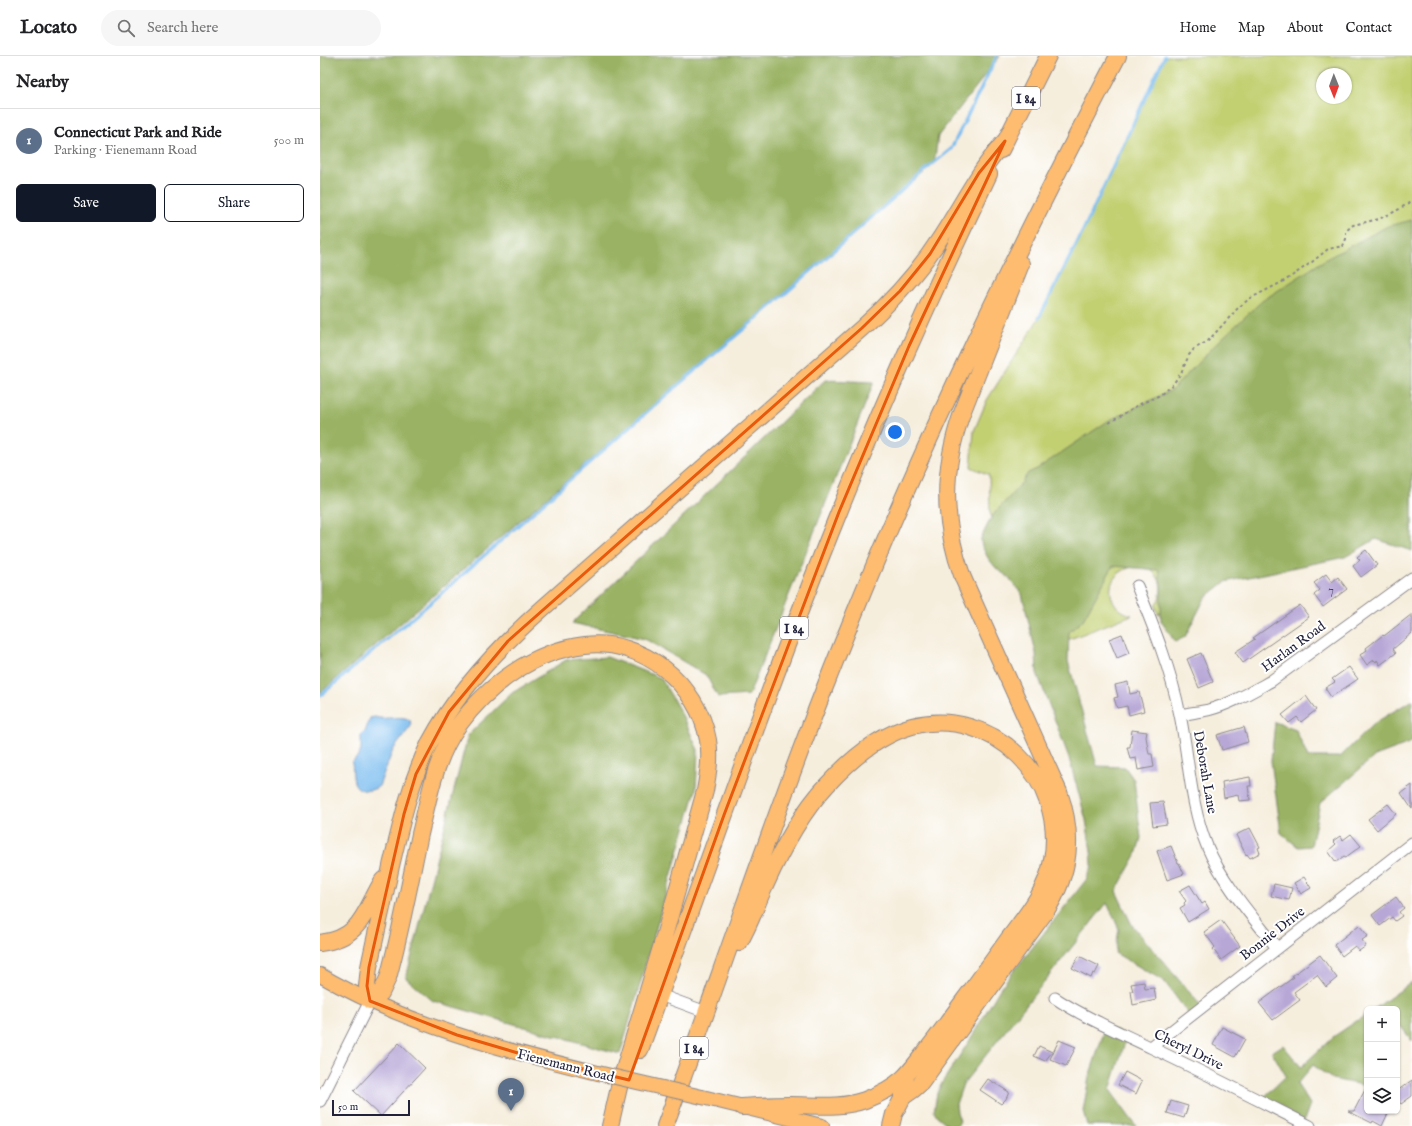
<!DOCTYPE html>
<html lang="en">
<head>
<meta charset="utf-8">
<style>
  body { margin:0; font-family:"IM FELL English",serif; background:#f6f6f6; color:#202124 }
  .controls { position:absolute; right:12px; bottom:12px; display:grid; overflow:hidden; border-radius:6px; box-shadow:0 1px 3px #0004 }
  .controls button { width:36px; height:36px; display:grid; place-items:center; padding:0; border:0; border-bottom:1px solid #e0e0e0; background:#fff; color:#202124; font:20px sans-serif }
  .compass { position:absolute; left:996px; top:12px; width:36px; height:36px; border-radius:50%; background:#fff; box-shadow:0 1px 3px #0004; rotate:179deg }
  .scale { position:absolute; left:12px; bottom:10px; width:78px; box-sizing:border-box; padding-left:4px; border:2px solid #22223b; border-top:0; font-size:11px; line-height:14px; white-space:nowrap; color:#22223b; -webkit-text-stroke:3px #fff; paint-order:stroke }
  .you { position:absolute; left:575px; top:376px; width:14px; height:14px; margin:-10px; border:3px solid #fff; border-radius:50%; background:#1a73e8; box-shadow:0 0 0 6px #1a73e833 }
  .badge { display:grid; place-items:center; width:26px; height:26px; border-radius:50%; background:#111827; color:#fff; font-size:13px; font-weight:700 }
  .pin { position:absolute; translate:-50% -33px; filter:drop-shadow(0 1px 2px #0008) }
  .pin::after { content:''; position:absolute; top:21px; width:14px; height:12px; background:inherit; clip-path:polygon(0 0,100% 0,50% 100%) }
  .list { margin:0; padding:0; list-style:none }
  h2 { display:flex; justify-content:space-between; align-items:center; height:52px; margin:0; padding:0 16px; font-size:17px }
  h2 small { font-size:13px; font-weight:400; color:#757577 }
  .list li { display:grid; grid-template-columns:26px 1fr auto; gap:12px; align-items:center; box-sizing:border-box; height:64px; padding:0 16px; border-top:1px solid #e0e0e0 }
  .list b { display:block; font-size:15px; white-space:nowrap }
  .list p { margin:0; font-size:13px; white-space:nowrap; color:#757577 }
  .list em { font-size:13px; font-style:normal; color:#757577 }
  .actions { display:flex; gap:8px; padding:12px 16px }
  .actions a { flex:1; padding:9px 0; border:1px solid #111827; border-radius:6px; text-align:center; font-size:14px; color:#111827 }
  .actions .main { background:#111827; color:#fff }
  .icon { flex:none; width:22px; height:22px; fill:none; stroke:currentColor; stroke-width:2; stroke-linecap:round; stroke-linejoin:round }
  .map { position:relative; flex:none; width:1092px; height:1070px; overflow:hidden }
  header { display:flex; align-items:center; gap:24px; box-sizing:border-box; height:56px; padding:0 20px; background:#fff; border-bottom:1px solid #e0e0e0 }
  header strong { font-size:19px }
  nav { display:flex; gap:22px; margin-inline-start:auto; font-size:14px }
  .search { width:280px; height:36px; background:#f6f6f6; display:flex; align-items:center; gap:10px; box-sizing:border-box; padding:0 14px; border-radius:22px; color:#757577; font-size:15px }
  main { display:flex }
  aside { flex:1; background:#fff }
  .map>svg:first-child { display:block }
  .green { fill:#c3d072; stroke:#727956; fill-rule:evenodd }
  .forest { fill:#9ab264; stroke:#5e6a50 }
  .water { fill:#79bcef; stroke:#4e6f95 }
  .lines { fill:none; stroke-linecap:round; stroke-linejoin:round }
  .stream { stroke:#79bcef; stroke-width:3 }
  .building { fill:#b7a7d7 }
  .minor-casing { stroke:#8c888c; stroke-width:13 }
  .major-casing { stroke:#8c888c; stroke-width:16 }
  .highway-casing { stroke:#8c888c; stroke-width:18 }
  .path { stroke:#8c888c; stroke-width:2; stroke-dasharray:3 3; stroke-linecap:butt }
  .minor { stroke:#fff; stroke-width:11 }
  .major { stroke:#fdbc70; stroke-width:14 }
  .highway { stroke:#fdbc70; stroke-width:16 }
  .major-bridge-casing { stroke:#8c888c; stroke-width:16; stroke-linecap:butt }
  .major-bridge { stroke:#fdbc70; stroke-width:14 }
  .marked { fill:none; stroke:#e8590c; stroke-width:3; stroke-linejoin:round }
  .labels { text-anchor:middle; stroke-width:4; stroke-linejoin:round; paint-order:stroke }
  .number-label { font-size:12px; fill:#474362 }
  .shield { fill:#fff; stroke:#646476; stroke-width:1 }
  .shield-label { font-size:13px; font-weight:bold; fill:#22223b }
  .street-label { font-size:14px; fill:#22223b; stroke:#fff }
</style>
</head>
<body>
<header>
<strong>Locato</strong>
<div class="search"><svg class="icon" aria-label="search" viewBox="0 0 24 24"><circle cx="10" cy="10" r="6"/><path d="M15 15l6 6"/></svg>Search here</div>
<nav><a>Home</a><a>Map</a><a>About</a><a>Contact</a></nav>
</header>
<main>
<aside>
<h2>Nearby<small></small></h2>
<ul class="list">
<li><span class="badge" style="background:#5c6f8a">1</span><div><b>Connecticut Park and Ride</b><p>Parking · Fienemann Road</p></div><em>500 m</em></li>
</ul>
<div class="actions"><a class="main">Save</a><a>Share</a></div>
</aside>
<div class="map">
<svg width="1092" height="1070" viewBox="0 0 1092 1070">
  <rect width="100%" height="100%" fill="#fff"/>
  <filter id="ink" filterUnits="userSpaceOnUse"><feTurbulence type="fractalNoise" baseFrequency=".025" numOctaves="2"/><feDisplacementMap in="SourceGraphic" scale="8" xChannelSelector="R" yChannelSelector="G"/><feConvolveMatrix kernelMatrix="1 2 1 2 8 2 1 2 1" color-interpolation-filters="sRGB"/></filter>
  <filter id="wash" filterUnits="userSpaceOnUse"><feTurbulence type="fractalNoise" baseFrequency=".012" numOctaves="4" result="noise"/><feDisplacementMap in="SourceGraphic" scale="16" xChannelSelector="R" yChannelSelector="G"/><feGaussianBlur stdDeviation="0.9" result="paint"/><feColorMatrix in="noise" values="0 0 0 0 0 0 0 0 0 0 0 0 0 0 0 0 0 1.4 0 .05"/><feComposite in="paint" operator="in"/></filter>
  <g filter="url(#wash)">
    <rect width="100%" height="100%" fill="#f6eedd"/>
    <path class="green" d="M845,0H1092V475L1023,435L877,541L838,558L835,550C840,543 842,535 840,527C831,497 782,512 792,542C795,551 803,557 812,559L724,593L670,457L669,419L651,411L654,375L667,344L719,262L760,181ZM1002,18H1026V42H1002Z"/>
    <path class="forest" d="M0,0H680L618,80L614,108L0,637Z
      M1092,164V495L1056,483L1025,501L905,526L885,542L865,581L855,586L841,565V529L839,514L793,510L763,564L749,576L748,605L777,710L805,711L814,724L821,782L816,799L796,835L812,869L882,951L870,960L844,925L795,897L799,873L787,847L643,1028L636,1048L637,1056L640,1065L637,1070H629L617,1060L614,1055L617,1037L623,1025L648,987L681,931L766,824L772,810L771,795L766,764L748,699L717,617L716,597L702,538L688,521L676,512L668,502L662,490L661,486V482L672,460L701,428L708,417L717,413L788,365L852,334L898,286L942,245L1006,203L1068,170Z
      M505,324L554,326L429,639L398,641L386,619L325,583L252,567Z
      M287,601L341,622L362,659L378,694L376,734L300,998L113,945L86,922L148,679L192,637L246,604Z
      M1092,644V686L1055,700L1000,747L991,790L978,791L961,777L951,705L955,666L976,674L988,701H1020L1053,668Z
      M1092,926V985L1079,968L1077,969V953H1054Z
      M1047,958V1030L1012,1023L993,1009L977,1028L990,1048L983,1067L940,1045L966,1020L952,996L963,989L981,1011L1013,981Z
      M786,970L807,980L790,1034L816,1070L767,1069L763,1055L769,1021Z"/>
    <path class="water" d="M55,661C66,665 80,658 90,664L91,670L73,694L59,730C52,736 38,737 34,726C32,720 33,712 32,706L39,699L41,694V679L45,676L50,662Z"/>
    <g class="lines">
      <path class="stream" d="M719,262L760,181L845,0
        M0,640L116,542L344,341L457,245L603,116L631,93L677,0"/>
    </g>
    <g id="blocks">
      <path class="building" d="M1046,494L1057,509L1041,521L1033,510L1040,504L1037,501Z
        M1006,518L1012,526L1018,521L1027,533L1003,551L994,539L1000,534L994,527Z
        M980,549L989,561L923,607L915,596L935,583L933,582Z
        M1092,558V577L1073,593L1076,597L1060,609L1057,604L1056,606L1054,604L1047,609L1040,599L1047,594L1046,592L1063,579L1064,580Z
        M802,578L809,597L797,602L789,583Z
        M881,597L893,626L879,632L867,603Z
        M1029,611L1038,623L1011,641L1005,632L1015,626L1012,623Z
        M808,626L810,638L819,636L824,655L809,659L807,650L797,652L794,642L798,641L795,629Z
        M986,640L996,654L981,666L977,661L969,667L962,659Z
        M924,671L928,686L902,694L897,679Z
        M812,674L827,676L826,681L829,698H832L834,711L818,714L816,702L810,703L807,691H810Z
        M930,721L931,730H928L930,744L919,745L918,739L904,742L902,726Z
        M1092,729V753L1081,737Z
        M843,746L847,768L833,770L830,747Z
        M1068,748L1076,758L1057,774L1048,763Z
        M930,772L940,791L938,792L940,797L930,802L927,798L926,799L916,779Z
        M1031,778L1041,790L1026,801L1024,800L1016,806L1008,795L1016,788L1013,785L1020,780L1023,784Z
        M851,790L858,807H859L864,818L847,824L837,795Z
        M984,821L991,832L981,838L974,827Z
        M954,828L972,832L969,844L951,840Z
        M870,829L882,848L885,846L889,853L868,866L860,852L865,849L864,847L866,845L859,835Z
        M1076,841L1084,852L1079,856L1082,860L1075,865L1072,861L1060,870L1052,859Z
        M901,864L920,890L901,904L893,893L895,891L884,876Z
        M1039,869L1048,880L1042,884L1046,890L1039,895L1035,890L1022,900L1014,889Z
        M1000,899L1017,922L1006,931L997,919L974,936L980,944L953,964L939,947L974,921L972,920Z
        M759,900L779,910L775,918L773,917L771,922L752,912Z
        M824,926L825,933L834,932L836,944L813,949L811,935H813L811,928Z
        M902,971L925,983L915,1001L893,989Z
        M739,984L756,991L746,1010L730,1003Z
        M79,987L105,1012L61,1060L34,1035Z
        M719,990L732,996L725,1005L714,1000Z
        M805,1016L822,1025L816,1038L798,1029Z
        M668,1023L689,1036L686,1043L681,1048L660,1034Z
        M1092,1024V1040L1081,1048L1077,1043V1035Z
        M1047,1030V1055H1069L1062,1070L1053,1065L1052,1067L1028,1055H1034Z
        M851,1045L868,1050L864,1062L847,1057Z"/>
    </g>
  </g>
  <g filter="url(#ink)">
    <use href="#blocks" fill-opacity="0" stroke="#8c888c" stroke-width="1"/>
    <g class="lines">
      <defs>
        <path id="minor" d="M817,530C834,572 851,614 860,659C869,702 870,749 887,790C903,828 932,860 957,892
          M860,659C869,657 879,656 888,654C911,648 931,636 951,625L1092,522
          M340,939L386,956
          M735,942C765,962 799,976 832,992C885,1017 938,1044 990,1070
          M831,991L1092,787
          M0,1045L50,945"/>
        <path id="major" d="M0,919C86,969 183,994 278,1017
          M382,1041L502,1070"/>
        <path id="highway" d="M681,94L728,0
          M0,887C42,882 44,855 63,824
          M419,887C430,869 436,849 445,830C461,794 480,758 507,729C530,704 559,679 592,670C673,650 747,723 732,804C727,834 707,858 689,882C674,903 659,924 644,944C630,963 616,983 601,1001C595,1009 589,1017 582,1023C572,1032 558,1039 545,1044C520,1053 495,1049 470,1049C454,1049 438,1050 422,1051
          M320,994C386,814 447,633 519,456C565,342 616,229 669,118
          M583,1041L593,1034L601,1027L726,855C751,816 754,779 739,736L643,522C622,465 622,414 642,357L701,208
          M290,1070L300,1027L342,888L385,735C388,718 391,701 388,684C378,628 323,582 265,589C213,595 168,629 138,670C115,702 109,741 100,778C90,826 81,875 68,922L61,937L50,945L47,930L49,911C56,877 64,844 71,810C81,768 90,726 110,686C137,635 179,591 223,552L542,272C570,247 596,219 617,187C640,153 657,116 685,85
          M345,1070C371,1001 395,931 420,861C455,762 491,663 531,566C609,372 701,185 798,0
          M571,1070L574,1058L583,1041V1031"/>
      </defs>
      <use href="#minor" class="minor-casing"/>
      <use href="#major" class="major-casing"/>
      <use href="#highway" class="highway-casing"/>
      <path class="path" d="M789,367L818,349L840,339L853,328L861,317L869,299L874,293L888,285L918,252L929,243L966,224L992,206L1008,193L1023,190L1026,183V175L1033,169L1059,163L1076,155L1092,145"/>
      <use href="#minor" class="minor"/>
      <use href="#major" class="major"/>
      <use href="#highway" class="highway"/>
      <defs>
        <path id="major-bridge" d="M278,1017L382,1041"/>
      </defs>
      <use href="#major-bridge" class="major-bridge-casing"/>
      <use href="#major-bridge" class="major-bridge"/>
    </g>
  </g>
  <path class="marked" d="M685,85L589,290L519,456L404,759L309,1024L208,1000L137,979L50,945L47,930L49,911L84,758L96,718L129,656L188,585L542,272L580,235L610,198L659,117Z"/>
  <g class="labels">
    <g class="number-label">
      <text x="1011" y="538">7</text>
    </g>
    <g class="shield">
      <rect x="692" y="31" width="28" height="22" rx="3"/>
      <rect x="460" y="561" width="28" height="22" rx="3"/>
      <rect x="360" y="981" width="28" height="22" rx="3"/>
    </g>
    <g class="shield-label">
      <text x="706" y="47">I 84</text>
      <text x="474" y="577">I 84</text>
      <text x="374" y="997">I 84</text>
    </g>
    <g class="street-label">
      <text transform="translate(973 590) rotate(-36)" y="5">Harlan Road</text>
      <text transform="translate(886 716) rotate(80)" y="5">Deborah Lane</text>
      <text transform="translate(952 877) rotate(-38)" y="5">Bonnie Drive</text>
      <text transform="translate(869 993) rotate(26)" y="5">Cheryl Drive</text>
      <text transform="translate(246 1009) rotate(14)" y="5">Fienemann Road</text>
    </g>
  </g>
</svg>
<div class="controls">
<button>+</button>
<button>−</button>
<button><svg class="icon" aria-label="layers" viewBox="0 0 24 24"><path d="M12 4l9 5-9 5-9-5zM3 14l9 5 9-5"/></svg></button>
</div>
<svg class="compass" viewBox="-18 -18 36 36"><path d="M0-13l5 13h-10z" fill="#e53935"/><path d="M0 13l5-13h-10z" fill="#757577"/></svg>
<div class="scale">50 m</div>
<div class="you"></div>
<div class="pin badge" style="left:191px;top:1055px;background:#5c6f8a">1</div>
</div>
</main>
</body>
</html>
